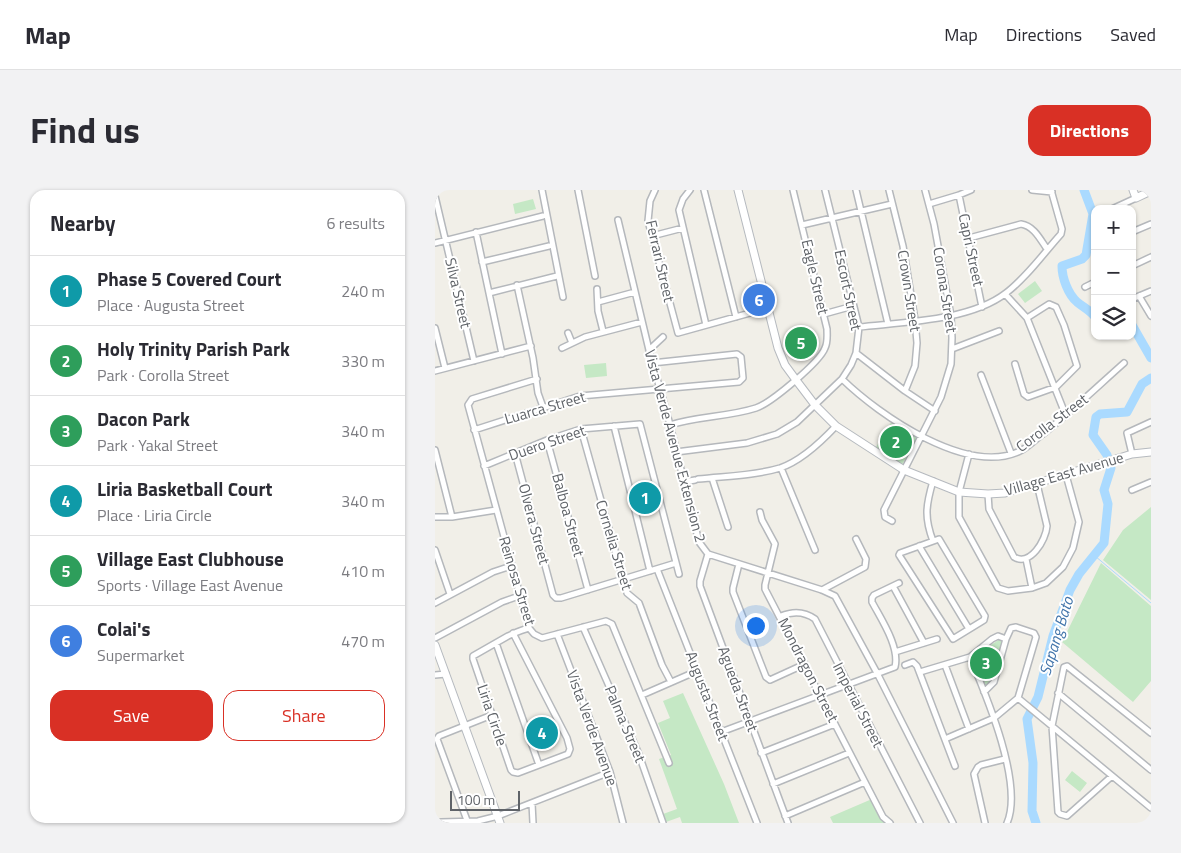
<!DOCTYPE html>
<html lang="en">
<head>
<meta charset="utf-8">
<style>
  body { margin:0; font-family:"Titillium Web",sans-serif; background:#f2f2f3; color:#2b2b33 }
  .controls { position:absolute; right:15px; top:15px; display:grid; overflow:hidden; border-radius:10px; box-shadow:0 1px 4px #0004 }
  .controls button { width:45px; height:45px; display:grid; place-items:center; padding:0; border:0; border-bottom:1px solid #e1e1e2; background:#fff; color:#2b2b33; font:25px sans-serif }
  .scale { position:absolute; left:15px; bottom:12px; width:70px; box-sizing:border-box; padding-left:5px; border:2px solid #5f6368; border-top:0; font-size:14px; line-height:18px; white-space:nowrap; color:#5f6368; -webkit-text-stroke:4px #fff; paint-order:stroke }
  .you { position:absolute; left:320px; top:435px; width:18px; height:18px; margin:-12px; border:4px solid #fff; border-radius:50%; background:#1a73e8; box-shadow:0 0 0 8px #1a73e833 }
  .badge { display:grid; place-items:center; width:32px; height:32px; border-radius:50%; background:#d93025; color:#fff; font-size:16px; font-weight:700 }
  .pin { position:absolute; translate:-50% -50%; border:2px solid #fff; box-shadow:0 1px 5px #0006 }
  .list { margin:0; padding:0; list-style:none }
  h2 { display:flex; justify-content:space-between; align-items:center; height:65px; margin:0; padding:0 20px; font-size:21px }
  h2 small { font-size:16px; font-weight:400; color:#7c7c81 }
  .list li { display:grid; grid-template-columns:32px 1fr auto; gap:15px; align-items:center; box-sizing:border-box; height:70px; padding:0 20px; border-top:1px solid #e1e1e2 }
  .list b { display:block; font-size:19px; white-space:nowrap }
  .list p { margin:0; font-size:16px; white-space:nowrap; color:#7c7c81 }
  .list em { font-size:16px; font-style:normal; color:#7c7c81 }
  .actions { display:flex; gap:10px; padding:15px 20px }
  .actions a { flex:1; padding:11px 0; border:1px solid #d93025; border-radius:15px; text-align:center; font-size:18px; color:#d93025 }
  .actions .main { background:#d93025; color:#fff }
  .icon { flex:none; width:28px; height:28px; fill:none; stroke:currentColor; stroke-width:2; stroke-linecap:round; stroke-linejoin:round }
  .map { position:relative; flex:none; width:716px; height:633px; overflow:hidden; border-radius:15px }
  header { display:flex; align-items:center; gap:30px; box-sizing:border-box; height:70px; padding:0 25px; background:#fff; border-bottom:1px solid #e1e1e2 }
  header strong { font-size:24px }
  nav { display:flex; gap:28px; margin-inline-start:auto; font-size:18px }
  .intro { display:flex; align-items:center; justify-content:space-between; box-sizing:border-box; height:120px; padding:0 30px }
  h1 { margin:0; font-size:35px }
  .button { padding:12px 22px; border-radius:15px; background:#d93025; color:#fff; font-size:18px; font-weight:700 }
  main { display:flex; gap:30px; padding:0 30px }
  aside { flex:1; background:#fff; border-radius:15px; box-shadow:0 1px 4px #0004 }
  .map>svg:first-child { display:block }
  .green { fill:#c5e8c5 }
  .water { fill:#aadaff }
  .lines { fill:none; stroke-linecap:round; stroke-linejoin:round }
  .stream { stroke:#aadaff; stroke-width:1 }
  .river { stroke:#aadaff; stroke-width:9 }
  .street-casing { stroke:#b5b8bc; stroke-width:8 }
  .secondary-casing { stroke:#b6babf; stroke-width:9 }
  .street { stroke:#fff; stroke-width:5 }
  .secondary { stroke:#fff; stroke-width:7 }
  .labels { text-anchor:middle; stroke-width:4; stroke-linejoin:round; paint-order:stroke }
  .street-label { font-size:15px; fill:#5f6368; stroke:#fff }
  .water-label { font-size:16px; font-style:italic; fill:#4174aa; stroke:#fff }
</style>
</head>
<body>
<header>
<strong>Map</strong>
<nav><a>Map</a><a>Directions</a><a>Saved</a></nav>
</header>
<div class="intro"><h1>Find us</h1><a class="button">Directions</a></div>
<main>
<aside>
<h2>Nearby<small>6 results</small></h2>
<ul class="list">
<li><span class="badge" style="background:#0f9aa8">1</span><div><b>Phase 5 Covered Court</b><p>Place · Augusta Street</p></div><em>240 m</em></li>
<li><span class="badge" style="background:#2e9e5b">2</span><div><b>Holy Trinity Parish Park</b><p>Park · Corolla Street</p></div><em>330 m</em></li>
<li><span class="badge" style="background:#2e9e5b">3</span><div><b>Dacon Park</b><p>Park · Yakal Street</p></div><em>340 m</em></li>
<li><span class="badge" style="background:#0f9aa8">4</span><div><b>Liria Basketball Court</b><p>Place · Liria Circle</p></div><em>340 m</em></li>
<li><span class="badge" style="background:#2e9e5b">5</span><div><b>Village East Clubhouse</b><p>Sports · Village East Avenue</p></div><em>410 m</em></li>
<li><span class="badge" style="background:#3f7fe0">6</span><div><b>Colai's</b><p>Supermarket</p></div><em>470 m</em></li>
</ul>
<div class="actions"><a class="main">Save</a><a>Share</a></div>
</aside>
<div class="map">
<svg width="716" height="633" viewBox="0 0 716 633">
  <rect width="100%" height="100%" fill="#f1efe8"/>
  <path class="green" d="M98,9L101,19L80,24L78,14Z
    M600,91L607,101L590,113L583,104Z
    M171,173L172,186L151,188L149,175Z
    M457,231L482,248L467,275L441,257Z
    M716,317V410L668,370L688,340Z
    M666,373L716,416V491L698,512L627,452Z
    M565,449L567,453C563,469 561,487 550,499L536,468Z
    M248,503L289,594L304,633H247L245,627L231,632L228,624L242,619L224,569L236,565L223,533L235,528L228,511Z
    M637,581L652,593L645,602L630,590Z
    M437,609L452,633H398L395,627Z"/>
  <path class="water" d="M367,151L371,169L363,171L359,153Z"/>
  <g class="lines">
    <path class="stream" d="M660,366L716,413"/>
    <path class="river" d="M649,0L658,24L651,65L647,69L627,76C627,88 633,104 642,112C648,117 656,121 660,127
      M697,135L716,168
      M601,633L597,621L598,573L592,529L603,507L618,446L635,400L644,384L669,353L673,314L669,300L676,278L672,265L658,245L661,227L665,224L692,222L707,194L716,188"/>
    <defs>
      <path id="street" d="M107,0L128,107
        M143,0L160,86
        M220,0L215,11L213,31L243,143L333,118
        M255,0L248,9L244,20L271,135
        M269,0L301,127
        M421,0L453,134
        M454,0L468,56L480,130L482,153L480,176L470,201
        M597,0L617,2
        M524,5L536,0
        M0,6L39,171
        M494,14L524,5L547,117
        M677,19L701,8
        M183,30L214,160L234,231L264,352L273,364L387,400L400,406L442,483L518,633
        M367,35L457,14
        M41,42L67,164
        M697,42L716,34
        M217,46L248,38
        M534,48L586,34C599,36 605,49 612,59
        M0,53L108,26
        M47,72L114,56
        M697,76L716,67
        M82,95L98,168L103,203L108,217
        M650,97L660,92
        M162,99L163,121L168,141
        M54,103L122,86
        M570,104L592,128L631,226
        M704,106L716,126
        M697,109L716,101
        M163,112L200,102
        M389,124L418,116
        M424,137C468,132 535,131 571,103C592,87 608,64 626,44L627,39L616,0
        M0,138L10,178
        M133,143L137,153
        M127,158L150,147L207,132
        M517,159L564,141
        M214,160L228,147
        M421,163L470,201L500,221
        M580,174L589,204L593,207L621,197L642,176L629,135L621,117L614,114L592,128
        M0,181L96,156
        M546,185L576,263
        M102,189L37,209L33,215L94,438L99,444L107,448L171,431L177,434L234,573
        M407,189C444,225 534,288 587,260C594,256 601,249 608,244C636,222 662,197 689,173
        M235,235C263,226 293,227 321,218C336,213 385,172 390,158C393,152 392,146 392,139L358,0
        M179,236L215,381
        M146,239L192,403L204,413L227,475L236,492
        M39,240L145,206L304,192L308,188L306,167L302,164L217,173
        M112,250L153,400
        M0,260L17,327
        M241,262L312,253L342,244L362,232L407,189L416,175L421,163L424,137L390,0
        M80,263L118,405L121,408H126L241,373
        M534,264L524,302V327L563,398L573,401L597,398L611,393L628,377L638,358L644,332L631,285
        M697,264L692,243L716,232
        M49,276L112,250L146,239L205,234L244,384
        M346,278L380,360
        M277,288L293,337
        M263,289C289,286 319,286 345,278C366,271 386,252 401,236
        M498,291C491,315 489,327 498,351
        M249,292L260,290
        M697,300L716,292
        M553,304L554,319L579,367C595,377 611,350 612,336L602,294
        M325,322L327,330L340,354L330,395V399L448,627L455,633
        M0,327H17L61,320
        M457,331L450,327L449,320L506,207L516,174L517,148L516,126L499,34L490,0
        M504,349L550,426L549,430L518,449L464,365L465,363Z
        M484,356L534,439
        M0,360L15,404
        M273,364L265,391V396L353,633
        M591,369L597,398
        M304,374L298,398V402L331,487L335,490L370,474
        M222,379L322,633
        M458,396L489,453
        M387,400L430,377L431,369L421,349
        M0,413L58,382L76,376
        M346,426C358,421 369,421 380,429L485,633
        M148,437L203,562L228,633
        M78,443L132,548L135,559L133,564L83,583L78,582L76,580L38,469V466L73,446C80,443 86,440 94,438
        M122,444L175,582L188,633
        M0,448L67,412L84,406
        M61,453L104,575
        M460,462L502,449
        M535,467C551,505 589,594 572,633
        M470,475L478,472L482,476L520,576
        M510,475L534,539
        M485,482L535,467L557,449L563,446L571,449
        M0,485L11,484
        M623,503L716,580
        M207,505L262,481
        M583,508L716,618
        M286,542L460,477C465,457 446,429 437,412V408L439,405L464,393
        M510,549L559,528L583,508L601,447L599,443L581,437L576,438L571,449L559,492L549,502
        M326,563L400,534
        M677,586L632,626L625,624L623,622L617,536L629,477L632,476L716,543
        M338,594L414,563
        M97,613L98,633
        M350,626L430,592
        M6,632L43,631L63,626L175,582
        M33,633L2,549L4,546L57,525
        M550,633L539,584L543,577L546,575L570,569"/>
      <path id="secondary" d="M303,0L343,158L350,175L361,190L380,215L401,236L469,280L524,302L553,304L570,303L697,264L716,262
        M698,0L701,8L716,1
        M0,455L65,633"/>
    </defs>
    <use href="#street" class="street-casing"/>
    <use href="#secondary" class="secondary-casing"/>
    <use href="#street" class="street"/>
    <use href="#secondary" class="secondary"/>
  </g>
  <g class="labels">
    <g class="street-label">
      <text transform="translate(536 60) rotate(78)" y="5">Capri Street</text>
      <text transform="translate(225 71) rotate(77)" y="5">Ferrari Street</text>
      <text transform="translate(380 87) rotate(77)" y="5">Eagle Street</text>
      <text transform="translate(413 100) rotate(78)" y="5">Escort Street</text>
      <text transform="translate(510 100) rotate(81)" y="5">Corona Street</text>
      <text transform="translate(474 101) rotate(81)" y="5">Crown Street</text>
      <text transform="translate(23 103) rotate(77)" y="5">Silva Street</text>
      <text transform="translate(110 218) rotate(-16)" y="5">Luarca Street</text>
      <text transform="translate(617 233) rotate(-37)" y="5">Corolla Street</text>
      <text transform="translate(112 253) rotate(-19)" y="5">Duero Street</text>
      <text transform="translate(240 256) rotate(75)" y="5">Vista Verde Avenue Extension 2</text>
      <text transform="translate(629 284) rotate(-16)" y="5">Village East Avenue</text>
      <text transform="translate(133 325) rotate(75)" y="5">Balboa Street</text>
      <text transform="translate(99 334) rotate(75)" y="5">Olvera Street</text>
      <text transform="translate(179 355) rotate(73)" y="5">Cornelia Street</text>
      <text transform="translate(82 391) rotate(73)" y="5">Reinosa Street</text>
      <text transform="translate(373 480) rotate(63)" y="5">Mondragon Street</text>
      <text transform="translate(303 499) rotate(70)" y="5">Agueda Street</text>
      <text transform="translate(272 506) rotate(69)" y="5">Augusta Street</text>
      <text transform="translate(423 515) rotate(63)" y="5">Imperial Street</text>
      <text transform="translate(57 525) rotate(71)" y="5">Liria Circle</text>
      <text transform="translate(190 534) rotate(67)" y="5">Palma Street</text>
      <text transform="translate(157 538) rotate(70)" y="5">Vista Verde Avenue</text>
    </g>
    <g class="water-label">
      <text transform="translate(621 446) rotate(-73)" y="6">Sapang Bato</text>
    </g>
  </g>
</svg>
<div class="controls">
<button>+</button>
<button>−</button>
<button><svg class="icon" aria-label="layers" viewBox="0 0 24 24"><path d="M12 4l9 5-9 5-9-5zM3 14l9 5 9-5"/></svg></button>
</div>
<div class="scale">100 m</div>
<div class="you"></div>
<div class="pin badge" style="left:210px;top:308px;background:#0f9aa8">1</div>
<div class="pin badge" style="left:461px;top:252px;background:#2e9e5b">2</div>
<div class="pin badge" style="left:551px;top:473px;background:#2e9e5b">3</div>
<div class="pin badge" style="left:107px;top:543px;background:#0f9aa8">4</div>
<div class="pin badge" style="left:366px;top:153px;background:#2e9e5b">5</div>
<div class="pin badge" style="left:324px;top:110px;background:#3f7fe0">6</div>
</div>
</main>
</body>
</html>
